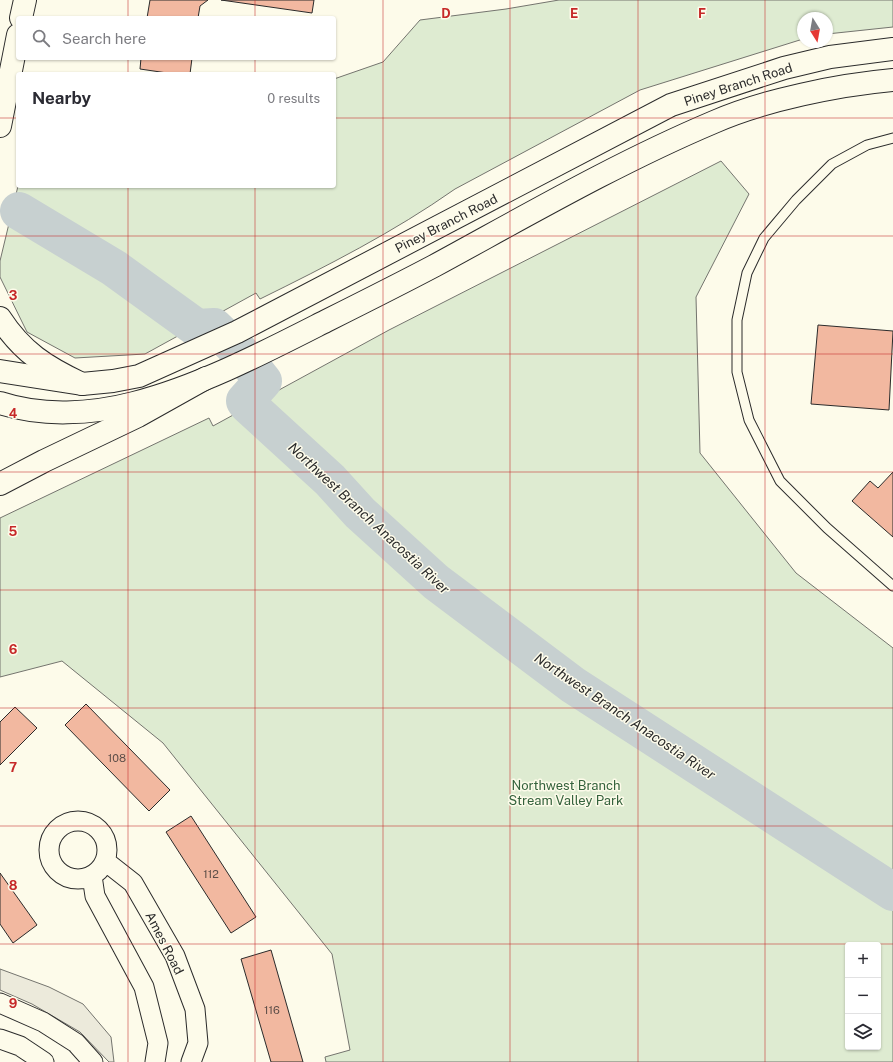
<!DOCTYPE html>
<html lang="en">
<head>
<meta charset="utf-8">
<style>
  body { margin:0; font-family:"Public Sans",sans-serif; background:#f7f7f7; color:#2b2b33 }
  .controls { position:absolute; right:12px; bottom:12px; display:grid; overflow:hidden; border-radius:4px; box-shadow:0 1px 3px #0004 }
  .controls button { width:36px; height:36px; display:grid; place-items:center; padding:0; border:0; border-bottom:1px solid #e1e1e2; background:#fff; color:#2b2b33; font:20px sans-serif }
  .compass { position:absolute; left:797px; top:12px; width:36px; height:36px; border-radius:50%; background:#fff; box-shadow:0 1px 3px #0004; rotate:169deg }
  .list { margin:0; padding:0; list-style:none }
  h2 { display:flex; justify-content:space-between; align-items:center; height:52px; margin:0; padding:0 16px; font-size:17px }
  h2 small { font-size:13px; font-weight:400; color:#7c7c81 }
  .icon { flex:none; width:22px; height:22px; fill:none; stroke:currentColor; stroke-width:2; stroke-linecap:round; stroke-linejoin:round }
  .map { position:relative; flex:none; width:893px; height:1062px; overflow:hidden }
  .search { position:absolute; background:#fff; box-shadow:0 1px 3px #0004; left:16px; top:16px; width:320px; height:44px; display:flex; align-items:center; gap:10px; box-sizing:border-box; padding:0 14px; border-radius:4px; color:#7c7c81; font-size:15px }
  .panel { position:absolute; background:#fff; box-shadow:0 1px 3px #0004; left:16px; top:72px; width:320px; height:116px; border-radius:4px }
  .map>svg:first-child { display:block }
  .green { fill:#deebd1; stroke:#74746e; fill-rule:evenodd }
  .parking { fill:#eceadb; stroke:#74746e }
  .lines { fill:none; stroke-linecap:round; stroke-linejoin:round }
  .river { stroke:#c7d0d0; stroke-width:38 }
  .building { fill:#f2b8a0; stroke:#2b2b2b }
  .service-casing { stroke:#2b2b2b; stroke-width:11 }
  .minor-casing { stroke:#2b2b2b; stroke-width:21 }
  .secondary-casing { stroke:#2b2b2b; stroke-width:24 }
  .primary-casing { stroke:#2b2b2b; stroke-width:24 }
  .service { stroke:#fdfbea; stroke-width:9 }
  .minor { stroke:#fdfbea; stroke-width:19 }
  .secondary { stroke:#fdfbea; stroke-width:22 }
  .primary { stroke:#fdfbea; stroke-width:22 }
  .grid { fill:none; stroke:#c62828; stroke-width:1; stroke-opacity:0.55 }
  .labels { text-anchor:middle; stroke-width:3; stroke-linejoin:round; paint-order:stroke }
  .number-label { font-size:11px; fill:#5d4e48 }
  .street-label { font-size:13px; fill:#2b2b2b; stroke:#fdfbea }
  .park-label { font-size:13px; fill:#34623c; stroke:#fdfbea }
  .water-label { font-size:14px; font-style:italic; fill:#2b2b2b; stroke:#fdfbea }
  .grid-label { font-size:13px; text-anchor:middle; font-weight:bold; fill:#c62828; stroke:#fdfbea; stroke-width:3; stroke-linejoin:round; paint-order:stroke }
</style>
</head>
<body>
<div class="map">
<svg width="893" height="1062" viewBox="0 0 893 1062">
  <rect width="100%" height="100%" fill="#fdfbea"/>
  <path class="green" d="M559,0H893V27L827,34V18H803V39L640,90L455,189C394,232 327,266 260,299L256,293L145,354L75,358L27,332L0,277V261L18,186H334V79L383,62L420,20L506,9Z
    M721,161L749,194L696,297L700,453L796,573L893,648V1062H326L325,1057L350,1050L332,954L163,743L62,661L0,677V518L209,418L213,426L389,330ZM848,945H878V1047H848Z"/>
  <path class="parking" d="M0,969L49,987L83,1004L111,1037L114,1062H109L80,1032L32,1004L0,990Z"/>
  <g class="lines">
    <path class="river" d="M19,211L114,268L197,328L214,327L239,351L263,381L245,401L248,405L330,480L360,513L436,582L573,685L893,892"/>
  </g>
  <path class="building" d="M150,0H208L200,6L198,18H147Z
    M221,0H314L312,13Z
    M141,58H192L190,74H174L140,69Z
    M818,325L893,331L889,410L811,404Z
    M893,472V537L852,501L870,481L878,488Z
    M86,704L170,790L149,811L65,725Z
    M15,707L37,728L0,765V722Z
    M191,816L256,917L231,933L166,832Z
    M0,873L37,925L13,943L0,924Z
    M271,950L303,1062H271L241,959Z"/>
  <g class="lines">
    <defs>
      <path id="service" d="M893,138L867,145L832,164L796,200L764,238L747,273L737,320V372L749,420L780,481L827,528L893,586"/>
      <path id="minor" d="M49 850a29 29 0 1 1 58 0a29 29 0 1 1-58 0Z
        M105,861L133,883L175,956L195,1009L198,1043L191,1062
        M92,876L95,896L144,987L158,1043L155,1062
        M0,1003L43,1022L76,1043L93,1062
        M0,1039L20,1046L44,1062"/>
      <path id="secondary" d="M0,371L82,384L113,381L139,376L237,332L671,105L784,68L830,57L893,49
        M0,403C42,417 92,414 134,403C200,386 265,352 326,321C362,303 398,285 434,266C526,216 617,163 714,122C764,100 838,85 893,80"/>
      <path id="primary" d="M21,18L25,0
        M0,126L18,35
        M0,318C22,352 46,367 82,384
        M0,484L44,461L138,416L206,378"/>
    </defs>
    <use href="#service" class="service-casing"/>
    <use href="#minor" class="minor-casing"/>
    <use href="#secondary" class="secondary-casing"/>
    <use href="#primary" class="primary-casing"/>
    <use href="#service" class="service"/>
    <use href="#minor" class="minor"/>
    <use href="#secondary" class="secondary"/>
    <use href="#primary" class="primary"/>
  </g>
  <path class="grid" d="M128,0V18M255,0V18M383,0V1062M510,0V1062M638,0V1062M765,0V1062M128,58V74M255,58V74M0,118H18M334,118H893M128,186V1062M255,186V1062M0,236H893M0,354H893M0,472H893M0,590H893M0,708H893M0,826H893M0,944H893"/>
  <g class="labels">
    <g class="number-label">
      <text x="117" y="762">108</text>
      <text x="211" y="878">112</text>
      <text x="272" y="1014">116</text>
    </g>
    <g class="street-label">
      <text transform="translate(738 84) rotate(-18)" y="5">Piney Branch Road</text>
      <text transform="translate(446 223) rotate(-27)" y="5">Piney Branch Road</text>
      <text transform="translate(165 943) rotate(63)" y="5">Ames Road</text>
    </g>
    <g class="park-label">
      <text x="566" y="790">Northwest Branch<tspan x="566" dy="15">Stream Valley Park</tspan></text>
    </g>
    <g class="water-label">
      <text transform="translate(369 518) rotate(43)" y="5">Northwest Branch Anacostia River</text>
      <text transform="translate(625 716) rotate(34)" y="5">Northwest Branch Anacostia River</text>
    </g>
  </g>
  <g class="grid-label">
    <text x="446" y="18">D</text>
    <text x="574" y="18">E</text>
    <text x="702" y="18">F</text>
    <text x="13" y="300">3</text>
    <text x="13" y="418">4</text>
    <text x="13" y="536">5</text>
    <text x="13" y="654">6</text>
    <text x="13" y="772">7</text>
    <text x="13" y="890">8</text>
    <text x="13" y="1008">9</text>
  </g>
</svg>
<div class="controls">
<button>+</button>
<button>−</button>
<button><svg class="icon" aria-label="layers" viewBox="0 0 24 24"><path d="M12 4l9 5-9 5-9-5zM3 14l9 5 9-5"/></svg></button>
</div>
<svg class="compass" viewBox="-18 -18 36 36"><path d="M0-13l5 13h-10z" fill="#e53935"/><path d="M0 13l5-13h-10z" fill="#7c7c81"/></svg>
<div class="search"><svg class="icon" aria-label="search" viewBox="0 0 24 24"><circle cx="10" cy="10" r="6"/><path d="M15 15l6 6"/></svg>Search here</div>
<section class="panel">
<h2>Nearby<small>0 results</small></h2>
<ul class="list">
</ul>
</section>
</div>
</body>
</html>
